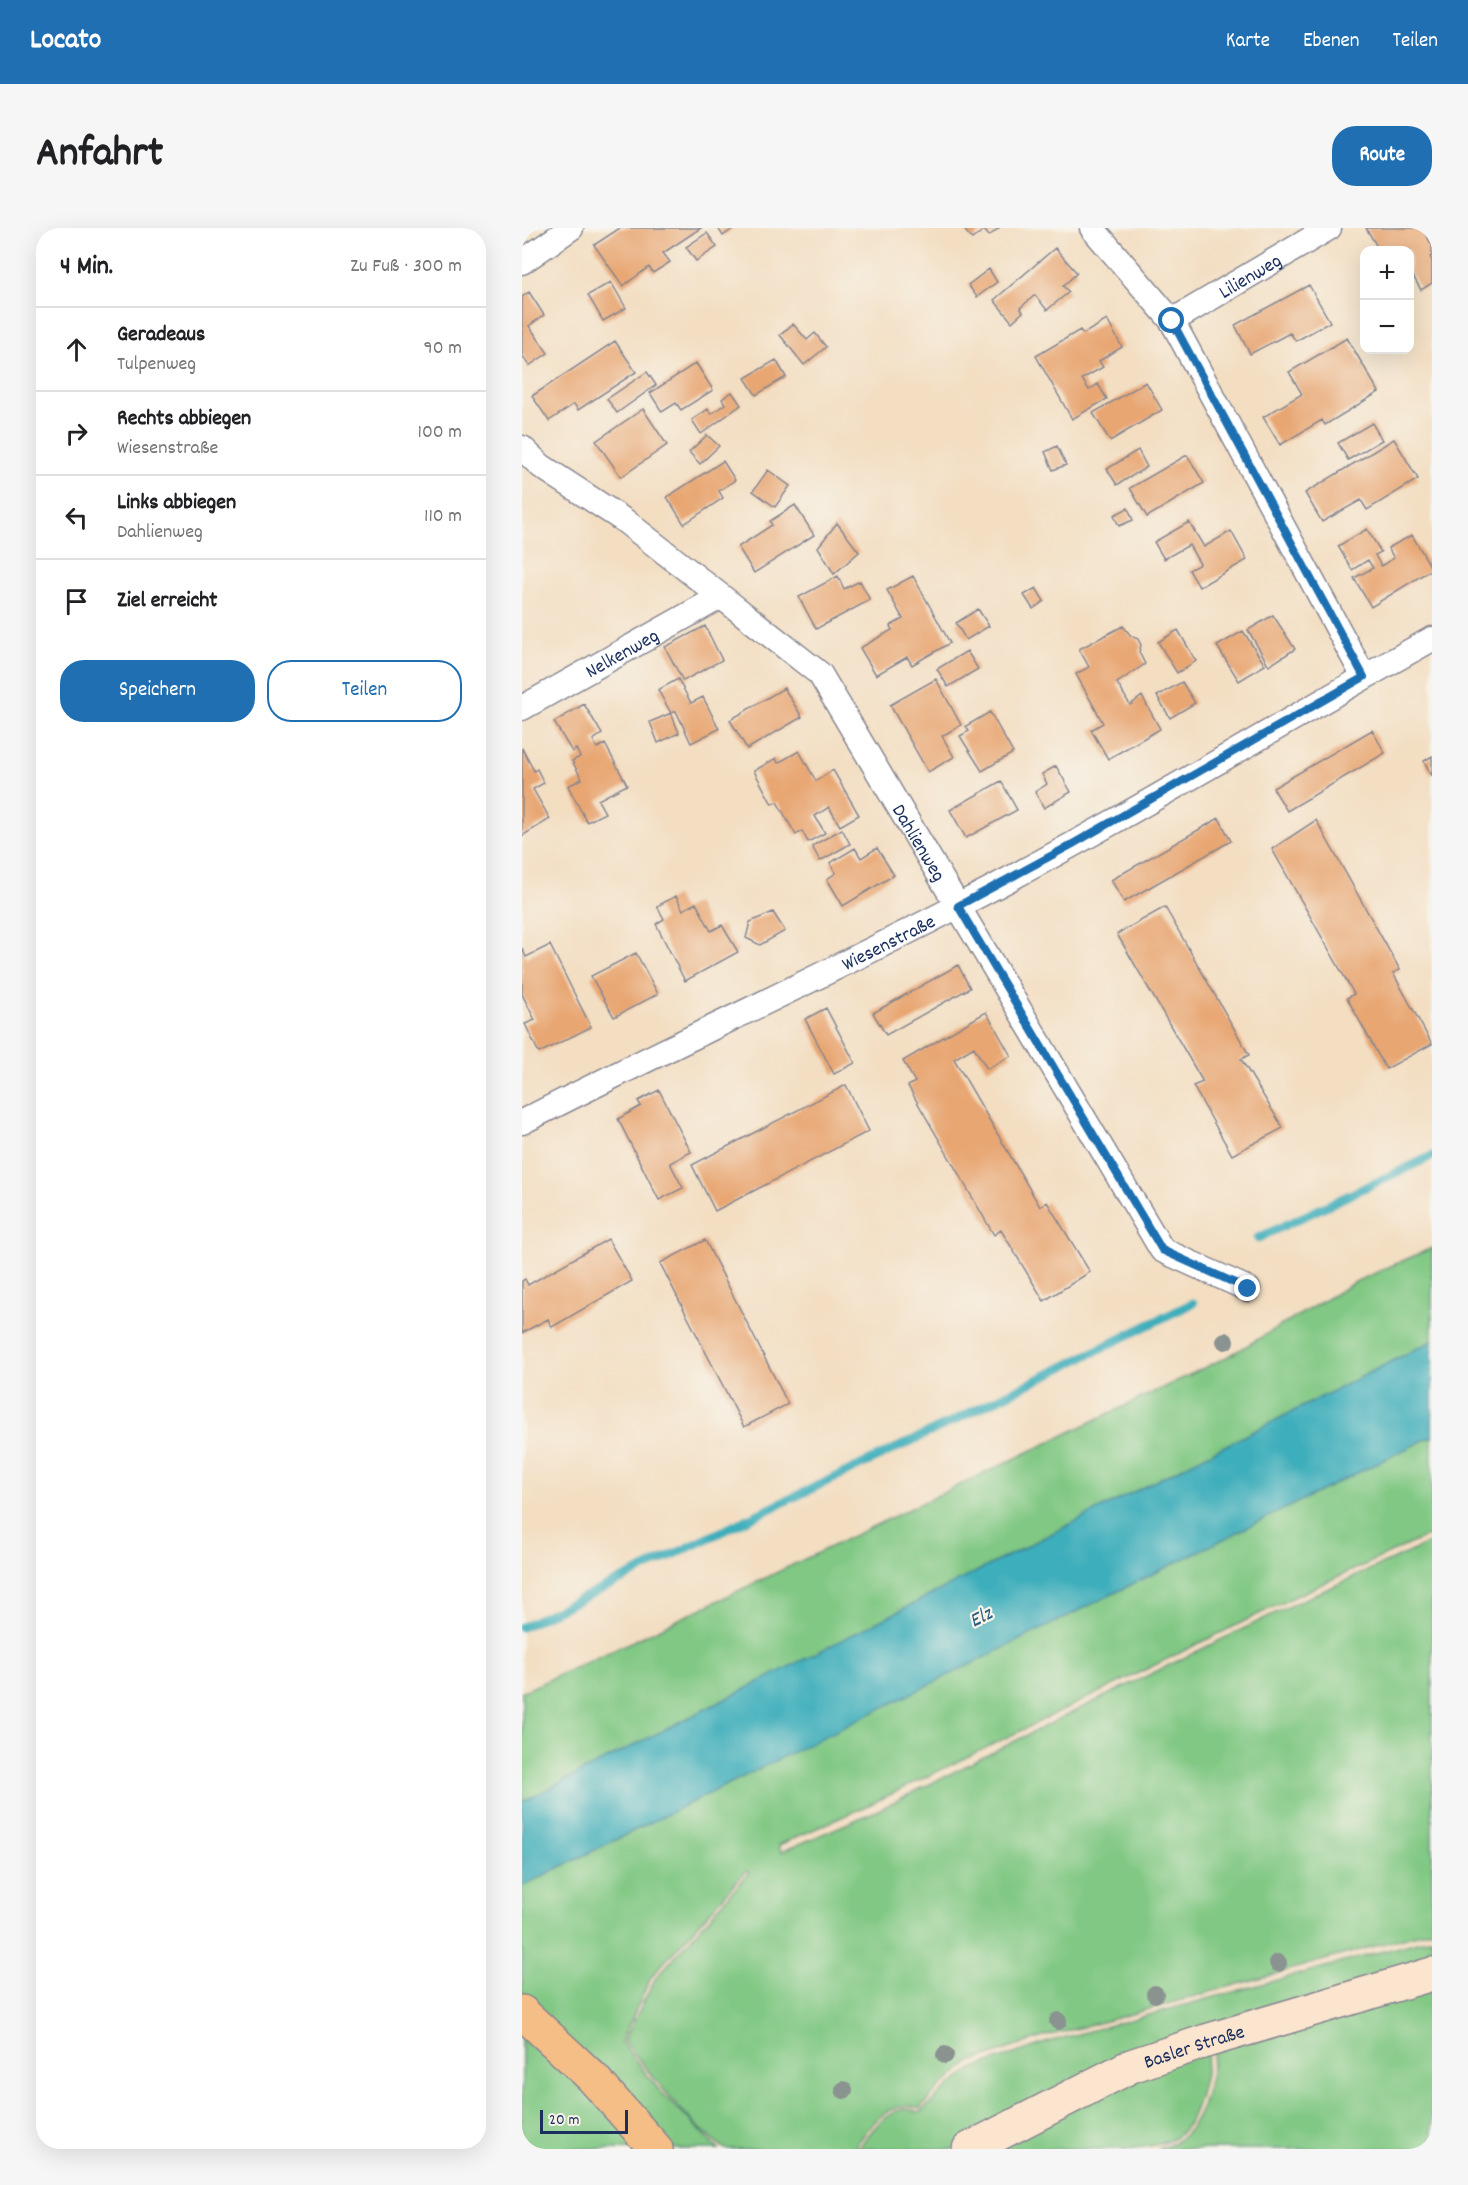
<!DOCTYPE html>
<html lang="de">
<head>
<meta charset="utf-8">
<style>
  body { margin:0; font-family:Dekko,sans-serif; background:#f6f6f6; color:#202124 }
  .controls { position:absolute; right:18px; top:18px; display:grid; overflow:hidden; border-radius:12px; box-shadow:0 6px 24px #0002 }
  .controls button { width:54px; height:54px; display:grid; place-items:center; padding:0; border:0; border-bottom:2px solid #e0e0e0; background:#fff; color:#202124; font:30px sans-serif }
  .scale { position:absolute; left:18px; bottom:15px; width:88px; box-sizing:border-box; padding-left:6px; border:3px solid #1b2f5e; border-top:0; font-size:16px; line-height:21px; white-space:nowrap; color:#1b2f5e; -webkit-text-stroke:4px #f7f3e8; paint-order:stroke }
  .stop { position:absolute; width:18px; height:18px; margin:-14px; border:4px solid #1f6fb2; border-radius:50%; background:#fff }
  .stop.end { background:#1f6fb2; border-color:#fff; box-shadow:0 2px 6px #0008 }
  .list { margin:0; padding:0; list-style:none }
  h2 { display:flex; justify-content:space-between; align-items:center; height:78px; margin:0; padding:0 24px; font-size:26px }
  h2 small { font-size:20px; font-weight:400; color:#757577 }
  .list li { display:grid; grid-template-columns:39px 1fr auto; gap:18px; align-items:center; box-sizing:border-box; height:84px; padding:0 24px; border-top:2px solid #e0e0e0 }
  .list b { display:block; font-size:22px; white-space:nowrap }
  .list p { margin:0; font-size:20px; white-space:nowrap; color:#757577 }
  .list em { font-size:20px; font-style:normal; color:#757577 }
  .actions { display:flex; gap:12px; padding:18px 24px }
  .actions a { flex:1; padding:14px 0; border:2px solid #1f6fb2; border-radius:24px; text-align:center; font-size:21px; color:#1f6fb2 }
  .actions .main { background:#1f6fb2; color:#fff }
  .icon { flex:none; width:33px; height:33px; fill:none; stroke:currentColor; stroke-width:2; stroke-linecap:round; stroke-linejoin:round }
  .map { position:relative; flex:none; width:910px; height:1921px; overflow:hidden; border-radius:24px }
  header { display:flex; align-items:center; gap:36px; box-sizing:border-box; height:84px; padding:0 30px; background:#1f6fb2; color:#fff }
  header strong { font-size:28px }
  nav { display:flex; gap:33px; margin-inline-start:auto; font-size:21px }
  .intro { display:flex; align-items:center; justify-content:space-between; box-sizing:border-box; height:144px; padding:0 36px }
  h1 { margin:0; font-size:42px }
  .button { padding:15px 27px; border-radius:24px; background:#1f6fb2; color:#fff; font-size:21px; font-weight:700 }
  main { display:flex; gap:36px; padding:0 36px }
  aside { flex:1; background:#fff; border-radius:24px; box-shadow:0 6px 24px #0002 }
  .map>svg:first-child { display:block }
  .green { fill:#80c883; stroke:#4e7c70; stroke-width:1.5 }
  .water { fill:#3eaebb; stroke:#2c6e8c; stroke-width:1.5 }
  .lines { fill:none; stroke-linecap:round; stroke-linejoin:round }
  .stream { stroke:#3eaebb; stroke-width:9 }
  .building { fill:#e8a672 }
  .street-casing { stroke:#878690; stroke-width:27 }
  .secondary-casing { stroke:#878690; stroke-width:36 }
  .primary-casing { stroke:#878690; stroke-width:36 }
  .street { stroke:#fff; stroke-width:24 }
  .secondary { stroke:#fbe5cf; stroke-width:33 }
  .primary { stroke:#f6be87; stroke-width:33 }
  .tree { fill:#8a9390 }
  .route { stroke:#1f6fb2; stroke-width:8 }
  .labels { text-anchor:middle; stroke-width:4.5; stroke-linejoin:round; paint-order:stroke }
  .street-label { font-size:20px; fill:#1b2f5e; stroke:#f7f3e8 }
  .water-label { font-size:21px; font-style:italic; fill:#275b7f; stroke:#f7f3e8 }
</style>
</head>
<body>
<header>
<strong>Locato</strong>
<nav><a>Karte</a><a>Ebenen</a><a>Teilen</a></nav>
</header>
<div class="intro"><h1>Anfahrt</h1><a class="button">Route</a></div>
<main>
<aside>
<h2>4 Min.<small>Zu Fuß · 300 m</small></h2>
<ul class="list">
<li><svg class="icon" aria-label="ahead" viewBox="0 0 24 24"><path d="M12 20V5M6 11l6-6 6 6"/></svg><div><b>Geradeaus</b><p>Tulpenweg</p></div><em>90 m</em></li>
<li><svg class="icon" aria-label="right" viewBox="0 0 24 24"><path d="M7 20v-9h11M14 6l5 5-5 5"/></svg><div><b>Rechts abbiegen</b><p>Wiesenstraße</p></div><em>100 m</em></li>
<li><svg class="icon" aria-label="left" viewBox="0 0 24 24"><path d="M17 20v-9H6M10 6l-5 5 5 5"/></svg><div><b>Links abbiegen</b><p>Dahlienweg</p></div><em>110 m</em></li>
<li><svg class="icon" aria-label="arrive" viewBox="0 0 24 24"><path d="M6 21V4h12l-3 4 3 4H6"/></svg><div><b>Ziel erreicht</b></div></li>
</ul>
<div class="actions"><a class="main">Speichern</a><a>Teilen</a></div>
</aside>
<div class="map">
<svg width="910" height="1921" viewBox="0 0 910 1921">
  <rect width="100%" height="100%" fill="#f7f3e8"/>
  <filter id="ink" filterUnits="userSpaceOnUse"><feTurbulence type="fractalNoise" baseFrequency=".0167" numOctaves="2"/><feDisplacementMap in="SourceGraphic" scale="12" xChannelSelector="R" yChannelSelector="G"/><feConvolveMatrix kernelMatrix="1 2 1 2 8 2 1 2 1" color-interpolation-filters="sRGB"/></filter>
  <filter id="wash" filterUnits="userSpaceOnUse"><feTurbulence type="fractalNoise" baseFrequency=".008" numOctaves="4" result="noise"/><feDisplacementMap in="SourceGraphic" scale="24" xChannelSelector="R" yChannelSelector="G"/><feGaussianBlur stdDeviation="1.35" result="paint"/><feColorMatrix in="noise" values="0 0 0 0 0 0 0 0 0 0 0 0 0 0 0 0 0 1.4 0 .05"/><feComposite in="paint" operator="in"/></filter>
  <g filter="url(#wash)">
    <rect width="100%" height="100%" fill="#f3dec2"/>
    <path class="green" d="M910,1020V1113L0,1574V1464L124,1407L707,1128L835,1053Z
      M910,1208V1306L776,1367L351,1575L257,1617L259,1624L354,1583L543,1488L778,1373L910,1314V1702L584,1793L521,1809L449,1834L417,1860L398,1881C394,1880 388,1878 383,1878C360,1879 343,1904 332,1921H203C164,1893 132,1850 102,1813L133,1751L227,1645L224,1643L129,1749L99,1814L138,1863L197,1921H0V1658Z
      M910,1710V1738L690,1804C685,1832 679,1892 654,1909C640,1918 620,1919 604,1921H336C347,1906 363,1882 384,1881C388,1881 394,1884 398,1885L420,1864L452,1840L523,1815Z
      M910,1754V1921H636C642,1919 648,1917 653,1914C682,1898 688,1849 693,1820Z"/>
    <path class="water" d="M910,1113V1208L0,1658V1574Z"/>
    <g class="lines">
      <path class="stream" d="M736,1010L910,928
        M0,1399L429,1194L671,1075"/>
    </g>
    <g id="blocks">
      <path class="building" d="M98,0H179L141,25L148,34L131,45L127,39L101,58L72,17Z
        M196,0H212L201,8Z
        M441,0H477L467,8L462,2L450,11Z
        M844,0H900L910,17V28L908,29L910,33V55L899,62L888,43V22H857Z
        M185,5L195,19L174,33L164,19Z
        M533,20L555,45L541,58L547,64L525,82L513,67L498,80L501,84L490,94L472,72Z
        M467,41L475,54L455,69L446,57Z
        M89,54L104,80L81,93L66,67Z
        M787,57L808,94L774,113L768,105L728,126L713,97Z
        M7,64L22,87L7,98L26,125L7,138L0,127V69Z
        M585,92L600,119L577,133L581,139L560,151L567,162L576,156L585,171L550,191L514,128L558,102L561,106Z
        M271,96L285,112L293,105L304,119L282,137L258,107Z
        M825,110L857,164L803,197L800,192L758,217L741,189L780,166L767,144Z
        M93,113L114,144L56,182L52,176L27,193L10,168Z
        M254,132L264,149L234,167L223,150Z
        M174,135L191,162L159,182L154,175L140,184L128,165Z
        M125,144L134,157L95,185L85,171Z
        M624,154L640,182L588,213L571,185Z
        M210,164L219,177L179,206L170,192L186,181L189,186L203,176L200,171Z
        M121,181L145,217L99,249L74,213Z
        M850,195L860,212L826,232L816,215Z
        M185,207L197,218L178,236L167,224Z
        M872,211L896,251L845,282L839,272L800,294L783,265Z
        M535,218L544,237L531,242L523,224Z
        M616,222L625,239L595,257L585,241Z
        M665,227L682,255L625,289L608,260Z
        M201,233L213,252L197,263L201,270L162,296L145,269Z
        M246,242L268,258L253,279L231,263Z
        M273,277L292,307L232,345L216,319L250,297L248,293Z
        M606,280L611,292L597,298L592,287Z
        M667,294L682,319L709,303L725,332L677,359L667,342L678,336L667,317L642,331L632,314Z
        M315,295L337,324L312,346L296,319Z
        M845,301L859,324L853,327L859,338L872,330L866,320L890,307L910,341L849,379L832,350L851,340L846,332L830,342L816,318Z
        M316,348L322,361L338,353L348,372L294,401L277,369Z
        M391,348L428,415L390,437L385,429L354,447L338,420L370,402L368,398L381,391L365,362Z
        M514,360L522,373L511,381L502,367Z
        M456,381L467,398L444,412L434,395Z
        M751,387L773,421L747,438L726,402Z
        M183,398L200,432L161,453L143,419Z
        M601,398L609,408L616,411L619,417L617,424L623,436L595,455L608,477L620,468L638,501L586,531L569,502L581,495L554,446L567,439L557,421Z
        M656,402L674,433L655,445L636,414Z
        M721,403L743,437L717,453L695,418Z
        M445,423L456,441L426,459L415,441Z
        M156,451L169,475L181,469L197,501L169,515L154,483L149,485L136,462Z
        M414,451L439,497L420,508L432,529L406,544L368,477Z
        M660,454L673,475L648,490L635,468Z
        M262,460L280,489L225,521L208,492Z
        M62,476L80,506L71,512L75,520L83,516L105,557L76,572L83,585L65,594L46,558L60,551L50,533L58,529L54,521L50,524L32,494Z
        M468,484L491,525L460,543L438,508L447,503L444,498Z
        M149,485L157,505L136,515L128,494Z
        M850,502L863,525L765,583L751,560Z
        M0,520L12,543L15,541L22,555L11,561L28,591L0,608Z
        M277,523L294,553L311,542L337,587L318,598L307,579L293,588L303,605L286,614L280,603L274,607L255,574L250,576L232,543L254,530L256,535Z
        M910,528V548L902,533Z
        M534,538L549,564L522,580L513,564L525,556L520,546Z
        M479,553L495,582L444,610L428,582Z
        M697,590L709,613L602,674L589,652Z
        M794,592L878,742L871,745L910,816L864,841L825,770L832,766L750,621Z
        M320,601L328,616L298,633L290,618Z
        M333,620L339,630L355,620L372,647L321,678L305,651L314,645L308,635Z
        M154,668L161,682L174,675L189,703L200,697L216,724L163,753L134,696L142,691L135,678Z
        M643,679L727,827L719,831L761,900L710,927L671,858L681,854L595,706Z
        M251,684L263,703L238,717L224,710L228,694Z
        M28,717L69,799L17,825L3,796L13,792L0,766V720L4,729Z
        M114,725L136,766L92,789L69,748Z
        M436,737L448,760L364,807L351,785Z
        M304,780L333,835L312,846L283,791Z
        M464,784L489,828L465,841L452,819L432,831L518,979L525,974L568,1044L522,1073L479,1002L472,1007L386,858L393,854L381,833Z
        M324,857L347,903L193,983L170,937Z
        M137,862L169,924L148,935L161,960L137,972L96,891L119,878L116,873Z
        M86,1011L110,1053L30,1099L26,1091L0,1105V1053L3,1051L6,1057Z
        M183,1012L266,1176L222,1199L138,1035Z"/>
    </g>
  </g>
  <g filter="url(#ink)">
    <use href="#blocks" fill-opacity="0" stroke="#878690" stroke-width="1.5"/>
    <g class="lines">
      <defs>
        <g id="street">
          <path d="M570,0L650,93L842,449"/>
          <path d="M0,34L49,0"/>
          <path id="s1" d="M650,93L807,0"/>
          <path id="s2" d="M0,220L19,238L103,293L298,446L640,1022L726,1061"/>
          <path id="s3" d="M0,480L198,369"/>
          <path id="s4" d="M0,894C144,820 292,753 436,678C597,595 752,499 910,411"/>
        </g>
        <g id="secondary">
          <path id="s5" d="M447,1921L609,1838L684,1813L910,1746"/>
        </g>
        <path id="primary" d="M0,1784L70,1849L134,1921"/>
      </defs>
      <use href="#street" class="street-casing"/>
      <use href="#secondary" class="secondary-casing"/>
      <use href="#primary" class="primary-casing"/>
      <use href="#street" class="street"/>
      <use href="#secondary" class="secondary"/>
      <use href="#primary" class="primary"/>
    </g>
    <g class="tree">
      <circle cx="703" cy="1113" r="9"/>
      <circle cx="756" cy="1735" r="9"/>
      <circle cx="633" cy="1766" r="9"/>
      <circle cx="536" cy="1793" r="9"/>
      <circle cx="423" cy="1827" r="9"/>
      <circle cx="322" cy="1862" r="9"/>
    </g>
  </g>
  <g class="lines" filter="url(#ink)">
    <path class="route" d="M650,93L842,449L549,617L436,678L640,1022L726,1061"/>
  </g>
  <g class="labels">
    <g class="street-label">
      <text dy="7" stroke="none"><textPath href="#s1" startOffset="90">Lilienweg</textPath></text>
      <text dy="7" stroke="none"><textPath href="#s3" startOffset="114">Nelkenweg</textPath></text>
      <text dy="7" stroke="none"><textPath href="#s2" startOffset="570">Dahlienweg</textPath></text>
      <text dy="7" stroke="none"><textPath href="#s4" startOffset="408">Wiesenstraße</textPath></text>
      <text dy="7" stroke="none"><textPath href="#s5" startOffset="248">Basler Straße</textPath></text>
    </g>
    <g class="water-label">
      <text transform="translate(458 1388) rotate(-27)" y="7">Elz</text>
    </g>
  </g>
</svg>
<div class="controls">
<button>+</button>
<button>−</button>
</div>
<div class="scale">20 m</div>
<div class="stop" style="left:650px;top:93px"></div>
<div class="stop end" style="left:726px;top:1061px"></div>
</div>
</main>
</body>
</html>
